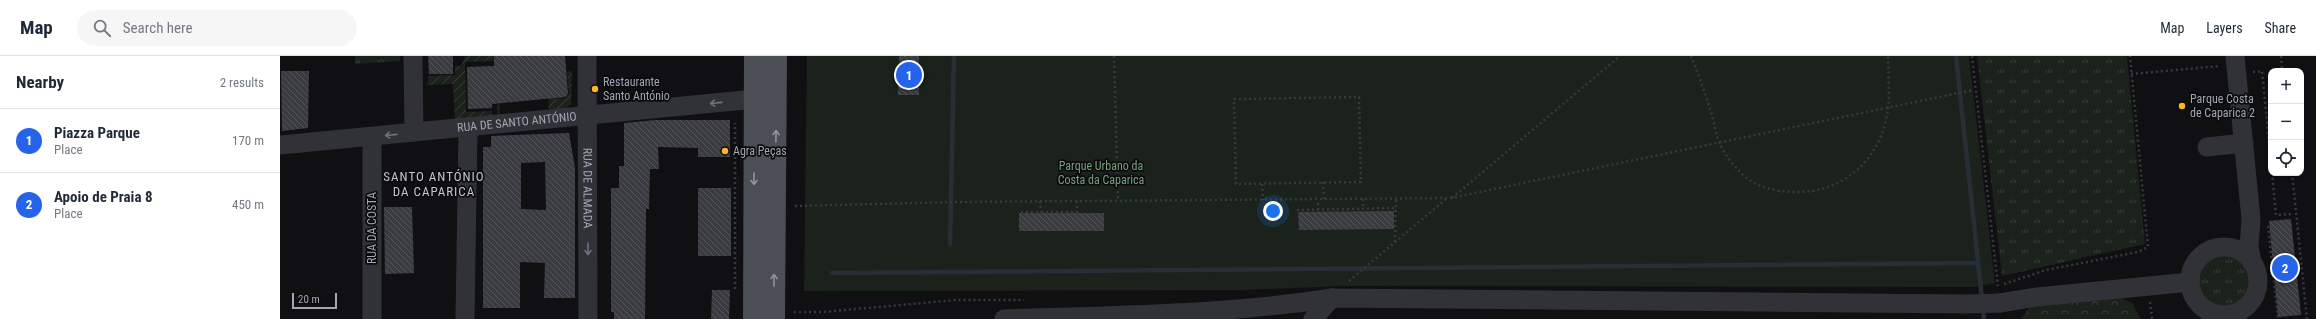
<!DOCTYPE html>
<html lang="en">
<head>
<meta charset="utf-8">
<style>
  body { margin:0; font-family:"Roboto Condensed",sans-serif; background:#f6f6f7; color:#1f2937 }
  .controls { position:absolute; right:12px; top:12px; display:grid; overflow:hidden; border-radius:8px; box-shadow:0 1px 3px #0004 }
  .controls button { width:36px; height:36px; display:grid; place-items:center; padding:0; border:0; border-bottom:1px solid #e0e1e3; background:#fff; color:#1f2937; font:20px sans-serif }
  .scale { position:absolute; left:12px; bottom:10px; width:45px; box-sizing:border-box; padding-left:4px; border:2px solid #a0a6b4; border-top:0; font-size:11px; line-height:14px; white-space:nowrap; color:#a0a6b4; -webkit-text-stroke:3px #0b0b0d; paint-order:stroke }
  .you { position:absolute; left:993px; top:155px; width:14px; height:14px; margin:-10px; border:3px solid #fff; border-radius:50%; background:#1a73e8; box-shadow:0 0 0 6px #1a73e833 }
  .badge { display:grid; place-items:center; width:26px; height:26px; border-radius:50%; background:#2563eb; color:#fff; font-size:13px; font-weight:700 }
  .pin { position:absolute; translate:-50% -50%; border:2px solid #fff; box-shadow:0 1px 4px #0006 }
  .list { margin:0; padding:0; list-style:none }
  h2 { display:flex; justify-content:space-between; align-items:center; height:52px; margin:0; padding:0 16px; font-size:17px }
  h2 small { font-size:13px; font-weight:400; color:#747a83 }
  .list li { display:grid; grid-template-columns:26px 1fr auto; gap:12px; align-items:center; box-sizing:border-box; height:64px; padding:0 16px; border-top:1px solid #e0e1e3 }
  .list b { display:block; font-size:15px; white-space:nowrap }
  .list p { margin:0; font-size:13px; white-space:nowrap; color:#747a83 }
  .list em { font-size:13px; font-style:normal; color:#747a83 }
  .icon { flex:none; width:22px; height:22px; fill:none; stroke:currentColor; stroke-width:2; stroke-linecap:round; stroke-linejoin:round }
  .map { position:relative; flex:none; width:2036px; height:263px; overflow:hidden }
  header { display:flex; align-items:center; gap:24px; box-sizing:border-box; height:56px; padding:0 20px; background:#fff; border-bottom:1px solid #e0e1e3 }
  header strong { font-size:19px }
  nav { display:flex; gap:22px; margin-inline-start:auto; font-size:14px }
  .search { width:280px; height:36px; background:#f6f6f7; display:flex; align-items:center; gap:10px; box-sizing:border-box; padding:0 14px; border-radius:22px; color:#747a83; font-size:15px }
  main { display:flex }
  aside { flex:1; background:#fff }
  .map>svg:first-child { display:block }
  .grass { fill:url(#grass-tufts) }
  .forest { fill:url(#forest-crowns) }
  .park { fill:#1a221b }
  .garden { fill:url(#garden-furrows) }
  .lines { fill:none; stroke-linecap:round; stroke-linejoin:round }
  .stream { stroke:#262f36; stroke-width:4.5 }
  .building { fill:url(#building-back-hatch); fill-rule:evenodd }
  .path { stroke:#37393e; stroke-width:2.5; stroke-dasharray:2 3; stroke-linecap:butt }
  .minor { stroke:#313237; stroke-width:19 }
  .major { stroke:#4c4e56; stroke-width:22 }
  .minor-bridge { stroke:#313237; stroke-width:19 }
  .oneway { stroke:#6e727c }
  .oneway2 { stroke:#8f94a1 }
  .poi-dot { fill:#ffb71b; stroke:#0b0b0d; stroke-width:1.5 }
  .labels { text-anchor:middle; stroke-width:3.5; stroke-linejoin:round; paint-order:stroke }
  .poi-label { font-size:12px; fill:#a0a6b4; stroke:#0b0b0d; text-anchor:start }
  .street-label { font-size:12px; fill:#a0a6b4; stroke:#0b0b0d }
  .park-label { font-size:12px; fill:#74a278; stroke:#0b0b0d }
  .neighbourhood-label { font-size:13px; letter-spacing:1px; fill:#c1c5d0; stroke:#0b0b0d }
</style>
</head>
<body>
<header>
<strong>Map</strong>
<div class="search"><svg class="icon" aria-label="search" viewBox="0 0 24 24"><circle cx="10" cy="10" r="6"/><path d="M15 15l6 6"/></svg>Search here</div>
<nav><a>Map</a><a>Layers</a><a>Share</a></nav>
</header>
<main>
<aside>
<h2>Nearby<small>2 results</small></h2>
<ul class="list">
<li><span class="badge">1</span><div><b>Piazza Parque</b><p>Place</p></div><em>170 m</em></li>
<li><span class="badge">2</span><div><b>Apoio de Praia 8</b><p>Place</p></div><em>450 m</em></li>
</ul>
</aside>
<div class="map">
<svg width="2036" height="263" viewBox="0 0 2036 263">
  <defs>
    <pattern id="grass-tufts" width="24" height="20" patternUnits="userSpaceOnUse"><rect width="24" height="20" fill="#1a221b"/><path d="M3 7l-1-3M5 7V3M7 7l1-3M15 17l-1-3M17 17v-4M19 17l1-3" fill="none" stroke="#383f3a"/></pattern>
    <pattern id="forest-crowns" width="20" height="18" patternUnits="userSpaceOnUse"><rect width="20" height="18" fill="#1a221b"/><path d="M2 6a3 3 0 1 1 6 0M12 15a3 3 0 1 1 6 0" fill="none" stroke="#383f3a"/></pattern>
    <pattern id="garden-furrows" width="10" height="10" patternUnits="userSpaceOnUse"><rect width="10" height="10" fill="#1a221b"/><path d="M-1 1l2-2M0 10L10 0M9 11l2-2" fill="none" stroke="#383f3a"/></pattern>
    <pattern id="building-back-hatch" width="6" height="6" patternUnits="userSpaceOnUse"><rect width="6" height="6" fill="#3a3b40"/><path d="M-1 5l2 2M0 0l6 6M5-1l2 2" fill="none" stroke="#535459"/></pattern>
  </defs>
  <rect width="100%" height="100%" fill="#101012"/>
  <path class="grass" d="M75,0H120V5L75,8Z
    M1697,0H1847L1865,188L1722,220Z
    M1919 225a25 25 0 1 1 50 0a25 25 0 1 1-50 0Z"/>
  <path class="forest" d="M1841,242L1852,247L1861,263H1741L1749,252L1756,248Z"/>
  <path class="park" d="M527,0H1689L1715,227L1695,231L1063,230L962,234L524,235Z"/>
  <path class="garden" d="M185,0H216L220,59L218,60L214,5L185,6L186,56L212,55V60L175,64L173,28L147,29L149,20L175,19V10H181Z
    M292,15L291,48L286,52L269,54L267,23L273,24L275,43L285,42L289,38L287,16Z"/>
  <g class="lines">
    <path class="stream" d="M1676,0L1702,243
      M670,188L674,0
      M552,217L1698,207
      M1703,252L1704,263"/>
  </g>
  <path class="building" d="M148,0H173V18H149Z
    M214,0H285L288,38L285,41L212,48V52L188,53L187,11L214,10Z
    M619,0H639V39H618Z
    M1,15H29L28,72L2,75Z
    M376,64H450V101H418V92L378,91L379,113H370L369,153H366L365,263H334V256H331V132H339V110H344V67Z
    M289,77L295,112V242H264L265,207L240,206V252H203V91H211V80ZM265,106L266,154L241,153V107Z
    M418,132H451V200H418Z
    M104,151H132L134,217L105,218Z
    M1114,155V173L1019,174L1018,156Z
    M739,157H824V175H739Z
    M2011,163L2021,259L1998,261L1989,165Z
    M432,234H450L449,263H431Z"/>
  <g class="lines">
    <path class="path" d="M834,0L838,145
      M1411,0C1419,20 1427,42 1433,63C1435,71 1436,79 1439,86C1443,97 1452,107 1460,116C1474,131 1495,136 1515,136C1565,137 1603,101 1608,52C1610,35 1608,17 1608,0
      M1692,0L1718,230
      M2001,0L2002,15
      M1973,16L1982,15L1991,108
      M1851,18L1940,10
      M1079,41L1081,126L956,128L954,43Z
      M1992,117L1996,159L2011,158
      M2012,117L2027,263
      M1043,126L1044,143
      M982,128L983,144
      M1172,142L1340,0
      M1083,143V153
      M760,145L761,156
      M515,150L676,146L1171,142L1693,34
      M1017,154L1115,152
      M1038,154V144
      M741,156H797V145
      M1988,170L1998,263
      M1115,186L1116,143
      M1069,225L1166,143
      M1724,228L1766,214L1858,196L1868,191L1850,0
      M455,233V67
      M1870,246L1872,263
      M514,256H543L676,244H744"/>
    <g class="minor">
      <path d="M133,0L134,76"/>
      <path id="s1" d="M307,0L308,263"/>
      <path d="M1955,0L1971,163L1969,191L1972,206"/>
      <path id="s2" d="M0,89L475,43"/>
      <path d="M1927,91L1964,87"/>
      <circle cx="1944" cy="225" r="34"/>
      <path d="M1720,247L1757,241L1910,226"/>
      <path d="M92,263V81"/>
      <path d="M185,263L188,71"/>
      <path d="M724,263C833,259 944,259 1052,242L1686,248"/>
      <path d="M1033,263L1052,242"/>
    </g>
    <path class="major" d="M474,263L475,0
      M494,263L496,0"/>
    <path class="minor-bridge" d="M1686,248L1720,247"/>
  </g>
  <defs><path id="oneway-shaft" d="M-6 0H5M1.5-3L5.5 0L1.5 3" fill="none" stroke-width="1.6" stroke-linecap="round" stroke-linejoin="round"/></defs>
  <g class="oneway">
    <use href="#oneway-shaft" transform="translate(436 47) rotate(174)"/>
    <use href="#oneway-shaft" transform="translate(111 79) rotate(174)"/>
    <use href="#oneway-shaft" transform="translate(308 193) rotate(90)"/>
  </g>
  <g class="oneway2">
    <use href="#oneway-shaft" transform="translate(496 80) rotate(-89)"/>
    <use href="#oneway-shaft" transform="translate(474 123) rotate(90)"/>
    <use href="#oneway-shaft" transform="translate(494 224) rotate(-90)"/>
  </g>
  <g class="poi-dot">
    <circle cx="315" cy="33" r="4"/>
    <circle cx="1902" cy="50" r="4"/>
    <circle cx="445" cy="95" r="4"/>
  </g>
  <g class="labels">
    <g class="poi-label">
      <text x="323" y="30">Restaurante<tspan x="323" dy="14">Santo António</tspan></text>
      <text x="1910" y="47">Parque Costa<tspan x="1910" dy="14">de Caparica 2</tspan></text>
      <text x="453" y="99">Agra Peças</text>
    </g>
    <g class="street-label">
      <text dy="4" stroke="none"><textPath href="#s2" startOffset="238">RUA DE SANTO ANTÓNIO</textPath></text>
      <text dy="4" stroke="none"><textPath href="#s1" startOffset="132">RUA DE ALMADA</textPath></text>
      <text transform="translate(92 172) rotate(-90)" y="4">RUA DA COSTA</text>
    </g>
    <g class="park-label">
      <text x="821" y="114">Parque Urbano da<tspan x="821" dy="14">Costa da Caparica</tspan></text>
    </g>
    <g class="neighbourhood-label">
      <text x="154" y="125">SANTO ANTÓNIO<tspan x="154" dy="15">DA CAPARICA</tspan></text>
    </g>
  </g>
</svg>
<div class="controls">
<button>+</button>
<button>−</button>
<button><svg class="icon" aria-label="locate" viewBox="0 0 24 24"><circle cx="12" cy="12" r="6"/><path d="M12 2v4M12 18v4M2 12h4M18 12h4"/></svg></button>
</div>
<div class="scale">20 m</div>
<div class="you"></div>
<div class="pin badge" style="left:629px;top:19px">1</div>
<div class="pin badge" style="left:2005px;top:212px">2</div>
</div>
</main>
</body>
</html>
